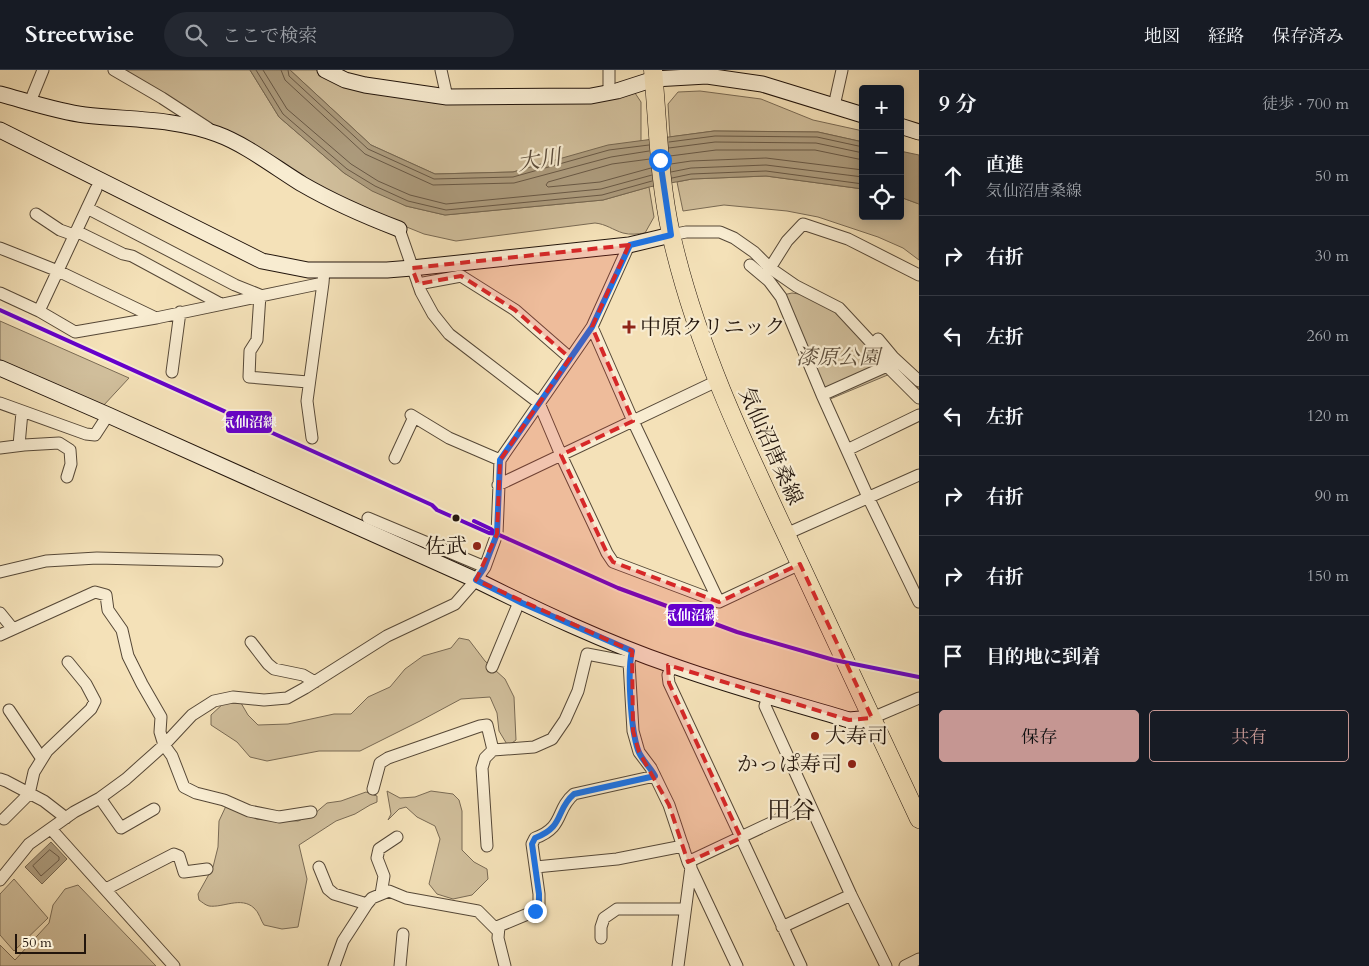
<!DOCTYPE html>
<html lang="ja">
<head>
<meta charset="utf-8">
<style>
  body { margin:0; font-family:Cardo,"Noto Serif JP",serif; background:#242831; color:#f1f3f6 }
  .controls { position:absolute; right:15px; top:15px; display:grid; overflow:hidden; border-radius:5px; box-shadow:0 2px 12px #0003 }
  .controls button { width:45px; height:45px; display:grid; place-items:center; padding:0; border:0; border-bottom:1px solid #363941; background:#171b24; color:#f1f3f6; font:25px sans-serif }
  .scale { position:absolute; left:15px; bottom:12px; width:71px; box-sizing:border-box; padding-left:5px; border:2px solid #22150c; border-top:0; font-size:14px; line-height:18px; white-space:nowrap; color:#22150c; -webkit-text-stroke:4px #f8ecd1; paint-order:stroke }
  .stop { position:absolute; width:15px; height:15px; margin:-11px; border:4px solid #1a73e8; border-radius:50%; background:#fff }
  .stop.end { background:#1a73e8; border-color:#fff; box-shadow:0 1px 5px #0008 }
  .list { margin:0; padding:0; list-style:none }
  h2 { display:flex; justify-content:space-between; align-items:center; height:65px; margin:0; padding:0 20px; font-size:21px }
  h2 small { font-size:16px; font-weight:400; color:#9ea1a6 }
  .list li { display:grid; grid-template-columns:32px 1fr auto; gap:15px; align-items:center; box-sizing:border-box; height:80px; padding:0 20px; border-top:1px solid #363941 }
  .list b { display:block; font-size:19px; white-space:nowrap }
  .list p { margin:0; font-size:16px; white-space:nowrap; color:#9ea1a6 }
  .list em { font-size:16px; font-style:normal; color:#9ea1a6 }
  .actions { display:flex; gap:10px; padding:15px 20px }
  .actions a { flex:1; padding:11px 0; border:1px solid #c59692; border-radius:5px; text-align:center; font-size:18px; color:#c59692 }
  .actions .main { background:#c59692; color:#111 }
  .icon { flex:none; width:28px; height:28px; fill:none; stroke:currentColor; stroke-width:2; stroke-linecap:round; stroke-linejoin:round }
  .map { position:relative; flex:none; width:919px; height:896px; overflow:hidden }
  header { display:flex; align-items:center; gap:30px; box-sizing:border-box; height:70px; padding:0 25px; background:#171b24; border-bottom:1px solid #363941 }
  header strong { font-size:24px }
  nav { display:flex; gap:28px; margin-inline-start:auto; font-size:18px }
  .search { width:350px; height:45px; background:#242831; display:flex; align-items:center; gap:12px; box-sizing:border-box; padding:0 18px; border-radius:28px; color:#9ea1a6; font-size:19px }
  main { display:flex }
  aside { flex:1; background:#171b24 }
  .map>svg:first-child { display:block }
  .green { fill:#d0be9b; stroke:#796a54 }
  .water { fill:#ad9c7e; stroke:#756650 }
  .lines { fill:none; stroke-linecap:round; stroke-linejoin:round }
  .shore { stroke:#685845; stroke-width:1 }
  .street-casing { stroke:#564837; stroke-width:13 }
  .secondary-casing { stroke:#22150c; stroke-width:17 }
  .primary-casing { stroke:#22150c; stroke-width:19 }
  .street { stroke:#f8ecd1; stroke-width:11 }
  .secondary { stroke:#f8ecd1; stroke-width:15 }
  .primary { stroke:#f4e1b8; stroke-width:18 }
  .bus-1-casing { stroke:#f8ecd1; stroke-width:8 }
  .bus-1 { stroke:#60c; stroke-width:4 }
  .route { stroke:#1a73e8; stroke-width:6 }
  .marked { fill:#d62828; fill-opacity:0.2; stroke:#d62828; stroke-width:4; stroke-dasharray:10 6; stroke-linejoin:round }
  .poi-dot { fill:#8f2418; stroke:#f8ecd1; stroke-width:2 }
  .bus-dot { fill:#22150c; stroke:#f8ecd1; stroke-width:2 }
  .labels { text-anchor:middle; stroke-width:4.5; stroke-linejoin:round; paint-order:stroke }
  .poi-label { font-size:21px; fill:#22150c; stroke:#f8ecd1; text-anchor:start }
  .park-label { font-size:21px; font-style:italic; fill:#5f503e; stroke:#f8ecd1 }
  .street-label { font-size:21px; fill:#22150c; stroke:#f8ecd1 }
  .water-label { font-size:22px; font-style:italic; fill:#5a4b3a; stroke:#f8ecd1 }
  .quarter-label { font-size:24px; fill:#22150c; stroke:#f8ecd1 }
  .line-badge { stroke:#f8ecd1; stroke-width:2 }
  .badge-label { font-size:14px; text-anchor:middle; font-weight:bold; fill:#fff }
</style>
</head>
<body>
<header>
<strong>Streetwise</strong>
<div class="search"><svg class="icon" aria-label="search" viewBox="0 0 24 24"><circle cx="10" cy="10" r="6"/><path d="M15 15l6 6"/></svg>ここで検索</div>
<nav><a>地図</a><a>経路</a><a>保存済み</a></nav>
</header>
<main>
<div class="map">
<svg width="919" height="896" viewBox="0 0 919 896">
  <rect width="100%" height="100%" fill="#f4e1b8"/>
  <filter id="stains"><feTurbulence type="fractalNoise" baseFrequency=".004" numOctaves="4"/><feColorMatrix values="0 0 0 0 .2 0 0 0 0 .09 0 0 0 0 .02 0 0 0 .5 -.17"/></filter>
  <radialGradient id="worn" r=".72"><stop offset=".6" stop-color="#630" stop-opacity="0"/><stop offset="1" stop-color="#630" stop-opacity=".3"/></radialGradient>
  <path class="green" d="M116,0H250L279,47L344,103L406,136L445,145L603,130L649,117L654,147L645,163C638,164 630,165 623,163C613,160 606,154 595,153L456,171L424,164L377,145L318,117Z
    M290,0H316L348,15L373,22L435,33L481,34L594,31L635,23L641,32V71L513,102L435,104L371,75Z
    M700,21L761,29L813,50L863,61V72L818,62L714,61L670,67L668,34L678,22Z
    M766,106L863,119V146H900V127L919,134V190L903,178L878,167L818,147L787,141L724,135L683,141L677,112L692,109Z
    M792,223L806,225L847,245L890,304L823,332L781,242L777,229L783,225Z
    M0,251L129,308L103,336L0,291Z
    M459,568L469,570L485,591L505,609L514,627L516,670L508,676L499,661L497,643L490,627L461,629L420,651L360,681H319L267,691L250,687L237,672L211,655V645L224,633H241L248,645L258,655L288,654L334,644H351L368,627L390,617L405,599L423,586L451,578Z
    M387,721L400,728L415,727L431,721L453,724L459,730L462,741V780L474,792L487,799L488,809L472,825L453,829L437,824L429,814L440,769L435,756L417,747L406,737L399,739L388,750L391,744Z
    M366,722L377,726V732L370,735L355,744L336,751L299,775L307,809L298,857L282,859L264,855C261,851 259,842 254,838C241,826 223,838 209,836C205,835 202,832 199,830L198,824L213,797L218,777L219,751L226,736L257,749L298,751L314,744L327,733L341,731Z
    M14,809L48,848L14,881L0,865V824Z
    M78,815L156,896H0V875L15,890L49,853L53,835L65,819Z"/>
  <path class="water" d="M250,0H290L371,75L435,104L513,102L608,75L714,61L818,62L863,72V119L766,106L692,109L649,117L603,130L445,145L406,136L372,121L344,103L279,47Z
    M900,81L919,85V134L900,127Z
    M51,772L67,789L42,814L25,797Z"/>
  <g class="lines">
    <path class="shore" d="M256,0L283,44L347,99L375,116L408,131L446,140L602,125L652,111
      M263,0L287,39L351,94L378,111L410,125L446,134L601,119L652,105
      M281,0L285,10L365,84L433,115L514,113L611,87L649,81
      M288,0L289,6L368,79L434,109L513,107L609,80L649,75
      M669,72L715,66L817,67L863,77
      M669,78L715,72L816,73L863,83
      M670,86L716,80H815L863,90
      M650,89L612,94L548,112L546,115L548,117L600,112L651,98
      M671,94L691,91L766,88L863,100
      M671,102L691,98L766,95L863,107
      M672,108L691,104L766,101L863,114
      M50,780L59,787V790L41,806L33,796Z"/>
    <defs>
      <path id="street" d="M114,0L162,28L208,58
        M441,0L447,27
        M609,0V23
        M30,32L43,0
        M834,36L842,0
        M87,138L235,215L260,225L257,270L250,281L249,307L308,312
        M36,144L60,160L74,165
        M399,159L421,222L433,244L449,264L539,333L561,385L607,483L613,492L719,532
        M76,161L123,184L132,186L219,233
        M671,165L686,162H720L734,168L754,182L770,198L796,216L839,238L879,281L887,296L919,328
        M0,178L58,201L156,248
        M750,195L769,211L781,227L822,325L868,427L919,532
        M770,198L787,171L803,154L848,169L919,205
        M418,214L461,206L515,240L570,288
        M0,223L39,241L75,262L156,248L323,213L324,200
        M39,241L96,119
        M592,257L633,351L719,532L800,494
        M878,269L893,287L919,311
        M172,302L180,242
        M822,325L887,296
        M0,333L86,364L95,365L108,345
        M411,345L449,368L500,390
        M312,368L307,331L323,213
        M19,375L22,342
        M0,378L24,375L59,373L70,380L71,394L67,407
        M847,380L919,345
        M395,388L414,347
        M498,415L717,311
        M368,448L485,497
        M786,464L919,405
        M0,502L46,491L97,488L217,491
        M0,543L13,559
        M0,565L95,522L106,525L108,540L122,560L128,586L142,614L161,647L160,662L164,675L172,686L184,717L196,723L224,730L249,741L279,747L311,742
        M251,572L268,594L274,599L303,605L315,612
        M631,585L629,592L633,661L639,682L651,698L669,735L688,792L737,896
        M672,596L668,605L669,613L801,896
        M492,597L517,537L522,533
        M768,626L765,636L851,825L886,896
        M9,640L42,689
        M872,648L919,628
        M0,709L6,711L44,731L66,748
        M373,719L380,693L388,688L480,656L487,655L493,680L534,677L552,669L565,650L578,621L587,584L629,592
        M100,728L121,758L154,739
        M4,749L29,724L34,702L47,681L91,639L95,631L86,614L68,592
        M51,759L174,896
        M487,776L482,698L485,688L493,680
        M688,792L809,735
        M319,797L328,819L334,824L367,834
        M536,797L617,789L683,776
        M0,810L29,774L74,742L100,728L126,709L164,675L192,645L214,631L233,627L264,630L287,628L305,618L387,566L455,534L476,510L485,497L497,464L500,390L592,257L629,175
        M106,819L174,784L179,786L184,802L207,799
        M381,824L384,806L377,788L379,779L397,767
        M782,857L851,825
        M601,868V857L604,848L617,839H685
        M334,896L343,871L367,834L372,828L389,821L406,828L478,841L498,861
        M400,896L403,864
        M505,896L498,868L499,856L535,841L539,837V824L532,774L535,768C565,757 555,740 574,724L655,706
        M678,896L691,797
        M905,896L919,889"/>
      <path id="secondary" d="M325,0L345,10L365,15L447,27L591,26L617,21L654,9L707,6L762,14L863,45
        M0,24C26,31 59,42 85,45C129,50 174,48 217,64C245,74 276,98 302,114C333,132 365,146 399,159
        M900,56L919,62
        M0,60L262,191L308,200H387L412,198L629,175L671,165
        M0,298L108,345L476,510C539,541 604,572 671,595C729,616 789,632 849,650L872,648"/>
      <path id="primary" d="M653,0C658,55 659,110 671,164C696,275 745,377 793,479C835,569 877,659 919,749"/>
    </defs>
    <use href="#street" class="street-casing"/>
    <use href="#secondary" class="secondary-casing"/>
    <use href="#primary" class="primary-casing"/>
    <use href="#street" class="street"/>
    <use href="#secondary" class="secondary"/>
    <use href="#primary" class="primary"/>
    <defs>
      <path id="bus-1" d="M0,240L432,435L437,440L489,463L497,464
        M474,451L491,459L497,464L618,518L737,562L834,590L919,607"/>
    </defs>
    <use href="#bus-1" class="bus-1-casing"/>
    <use href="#bus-1" class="bus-1"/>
  </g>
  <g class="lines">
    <path class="route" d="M535,841L539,837V824L532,774L535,768C565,757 555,740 574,724L655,706C650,697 641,689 638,680C631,660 627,602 632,581L522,533L476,510L484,498L497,464L500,390L592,257L630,175L671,165L660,90"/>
  </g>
  <path class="marked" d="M629,175L592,257L633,351L561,385L607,483L613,492L719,532L800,494L872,648L849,650L668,595L669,613L741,768L688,792L669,735L639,682L633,661L632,581L476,510L497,464L500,390L570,288L515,240L461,206L418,214L412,198Z"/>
  <g class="poi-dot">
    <path d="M626.5 249.5h5v5h5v5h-5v5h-5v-5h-5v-5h5z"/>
    <circle cx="477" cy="476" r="5"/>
    <circle cx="815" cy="666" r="5"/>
    <circle cx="852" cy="694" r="5"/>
  </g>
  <circle class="bus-dot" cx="456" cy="448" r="4.5"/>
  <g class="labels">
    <g class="poi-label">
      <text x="640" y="264">中原クリニック</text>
      <text x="467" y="483" text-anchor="end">佐武</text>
      <text x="825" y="673">大寿司</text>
      <text x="842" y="701" text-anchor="end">かっぱ寿司</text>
    </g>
    <g class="park-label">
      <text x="838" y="294">漆原公園</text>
    </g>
    <g class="street-label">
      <text transform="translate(771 376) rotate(66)" y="7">気仙沼唐桑線</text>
    </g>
    <g class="water-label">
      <text transform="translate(539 89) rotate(-9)" y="8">大川</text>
    </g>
    <g class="quarter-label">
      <text x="791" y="748">田谷</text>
    </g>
  </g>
  <g class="line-badge">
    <rect x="225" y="340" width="48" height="24" rx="5" fill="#60c"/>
    <rect x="667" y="533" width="48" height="24" rx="5" fill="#60c"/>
  </g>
  <g class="badge-label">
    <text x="249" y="357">気仙沼線</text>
    <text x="691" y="550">気仙沼線</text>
  </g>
  <rect width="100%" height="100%" filter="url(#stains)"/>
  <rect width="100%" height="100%" fill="url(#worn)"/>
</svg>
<div class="controls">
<button>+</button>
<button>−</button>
<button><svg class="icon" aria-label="locate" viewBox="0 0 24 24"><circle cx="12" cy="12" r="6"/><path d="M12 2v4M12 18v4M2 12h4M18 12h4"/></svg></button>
</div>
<div class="scale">50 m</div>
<div class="stop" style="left:660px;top:90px"></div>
<div class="stop end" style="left:535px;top:841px"></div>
</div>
<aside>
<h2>9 分<small>徒歩 · 700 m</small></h2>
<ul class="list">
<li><svg class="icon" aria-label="ahead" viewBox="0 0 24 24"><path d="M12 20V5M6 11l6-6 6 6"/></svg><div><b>直進</b><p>気仙沼唐桑線</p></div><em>50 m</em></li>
<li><svg class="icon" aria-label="right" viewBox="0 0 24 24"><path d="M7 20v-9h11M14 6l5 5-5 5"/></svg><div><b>右折</b></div><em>30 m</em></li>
<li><svg class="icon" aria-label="left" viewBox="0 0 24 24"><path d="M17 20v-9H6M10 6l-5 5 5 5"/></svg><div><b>左折</b></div><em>260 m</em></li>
<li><svg class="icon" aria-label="left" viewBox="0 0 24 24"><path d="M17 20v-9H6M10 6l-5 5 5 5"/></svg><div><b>左折</b></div><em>120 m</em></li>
<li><svg class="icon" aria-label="right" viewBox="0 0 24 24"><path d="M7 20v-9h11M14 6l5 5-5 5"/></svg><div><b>右折</b></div><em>90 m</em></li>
<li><svg class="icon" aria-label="right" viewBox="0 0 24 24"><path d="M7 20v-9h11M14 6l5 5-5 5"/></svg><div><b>右折</b></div><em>150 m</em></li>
<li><svg class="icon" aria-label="arrive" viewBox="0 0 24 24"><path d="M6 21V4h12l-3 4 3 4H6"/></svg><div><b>目的地に到着</b></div></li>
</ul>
<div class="actions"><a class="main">保存</a><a>共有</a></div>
</aside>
</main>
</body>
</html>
